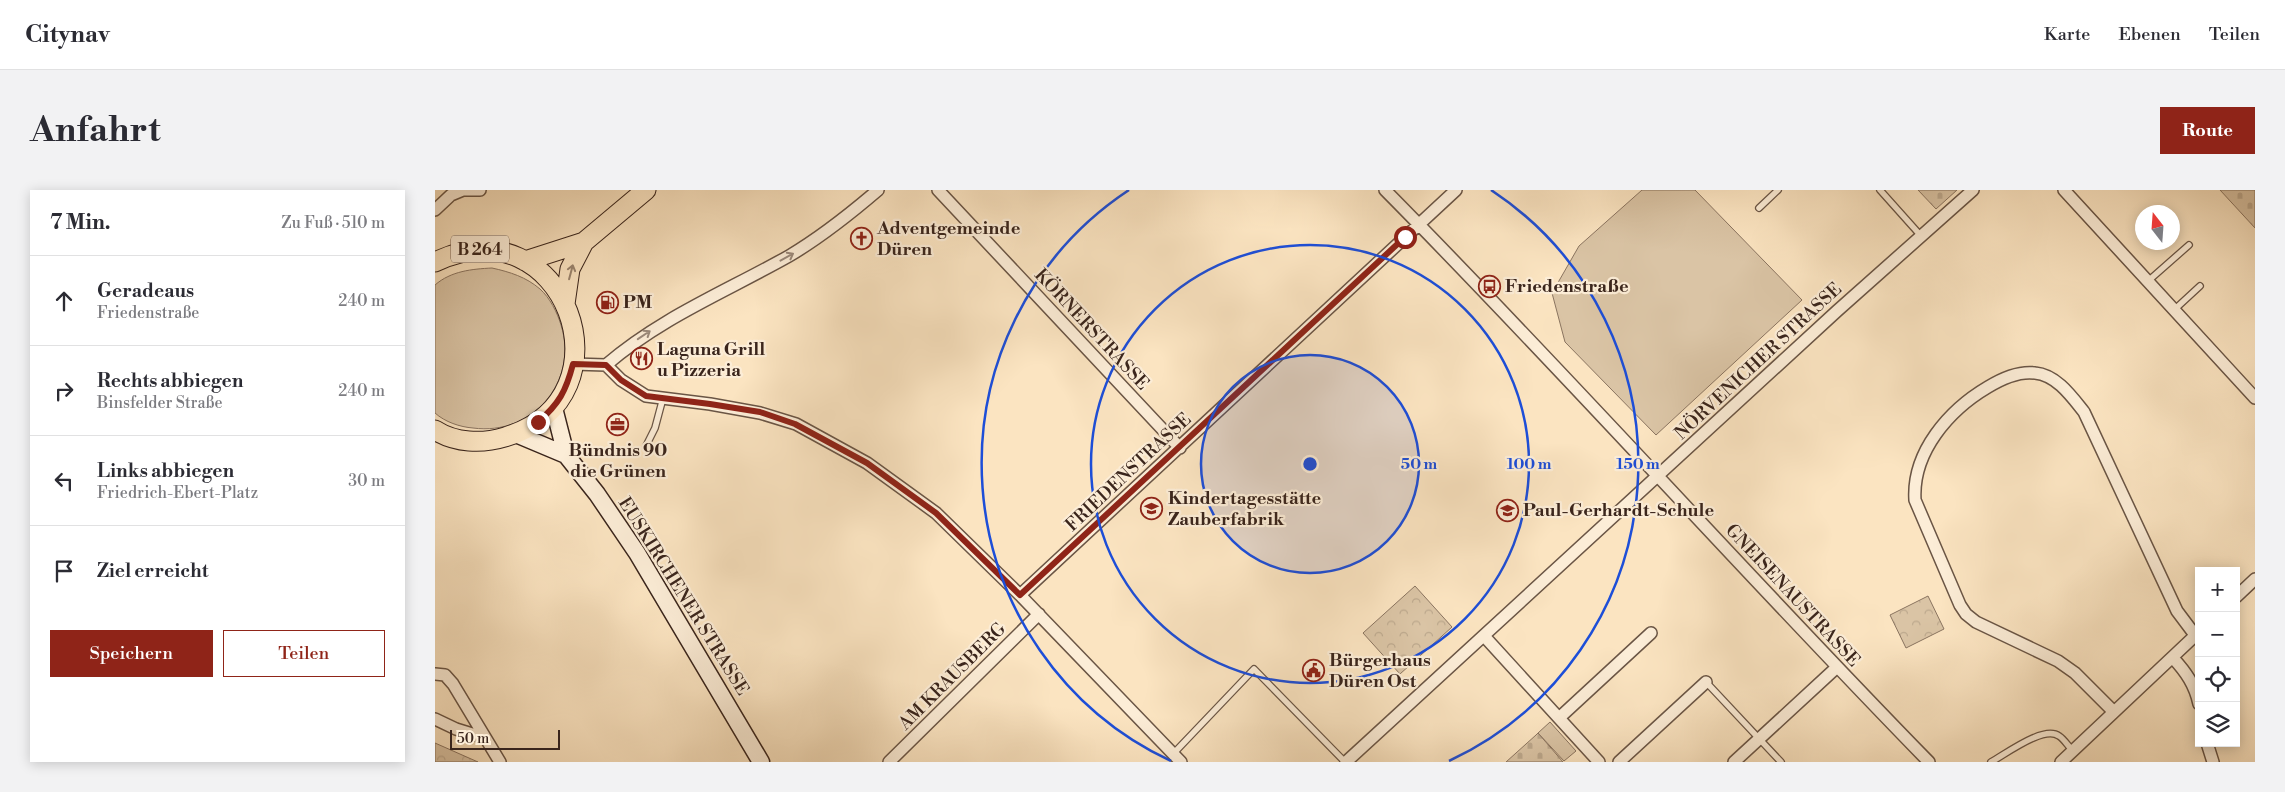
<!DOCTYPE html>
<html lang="de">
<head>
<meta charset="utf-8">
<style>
  body { margin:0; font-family:"Libre Bodoni",serif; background:#f2f2f3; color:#2b2b33 }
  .controls { position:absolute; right:15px; bottom:15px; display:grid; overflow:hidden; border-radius:0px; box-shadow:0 2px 12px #0003 }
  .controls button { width:45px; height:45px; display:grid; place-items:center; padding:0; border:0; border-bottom:1px solid #e1e1e2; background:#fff; color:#2b2b33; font:25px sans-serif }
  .compass { position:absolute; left:1700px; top:15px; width:45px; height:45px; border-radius:50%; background:#fff; box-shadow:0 2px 12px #0003; rotate:343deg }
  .scale { position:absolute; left:15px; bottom:12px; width:110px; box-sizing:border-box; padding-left:5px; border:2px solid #3a251c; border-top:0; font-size:14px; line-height:18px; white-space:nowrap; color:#3a251c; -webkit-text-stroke:4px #fcedd7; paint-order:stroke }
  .stop { position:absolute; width:15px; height:15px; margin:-11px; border:4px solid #8f2418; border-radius:50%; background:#fff }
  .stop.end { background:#8f2418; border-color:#fff; box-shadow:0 1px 5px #0008 }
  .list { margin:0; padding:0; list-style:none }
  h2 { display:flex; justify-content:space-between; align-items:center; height:65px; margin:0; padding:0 20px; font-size:21px }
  h2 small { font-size:16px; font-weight:400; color:#7c7c81 }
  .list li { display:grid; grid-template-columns:32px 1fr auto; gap:15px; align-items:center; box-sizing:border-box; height:90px; padding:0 20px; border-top:1px solid #e1e1e2 }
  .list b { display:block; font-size:19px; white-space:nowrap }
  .list p { margin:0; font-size:16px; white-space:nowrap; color:#7c7c81 }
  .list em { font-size:16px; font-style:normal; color:#7c7c81 }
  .actions { display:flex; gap:10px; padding:15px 20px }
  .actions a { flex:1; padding:11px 0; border:1px solid #8f2418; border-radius:0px; text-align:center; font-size:18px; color:#8f2418 }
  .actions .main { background:#8f2418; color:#fff }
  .icon { flex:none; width:28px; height:28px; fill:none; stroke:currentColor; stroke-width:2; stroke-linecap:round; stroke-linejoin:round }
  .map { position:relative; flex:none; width:1820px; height:572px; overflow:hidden; border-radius:0px }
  header { display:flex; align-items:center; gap:30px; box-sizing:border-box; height:70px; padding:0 25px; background:#fff; border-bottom:1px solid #e1e1e2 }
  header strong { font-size:24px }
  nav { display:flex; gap:28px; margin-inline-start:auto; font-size:18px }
  .intro { display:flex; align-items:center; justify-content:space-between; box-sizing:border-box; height:120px; padding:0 30px }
  h1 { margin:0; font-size:35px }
  .button { padding:12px 22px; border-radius:0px; background:#8f2418; color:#fff; font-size:18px; font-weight:700 }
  main { display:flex; gap:30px; padding:0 30px }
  aside { flex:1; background:#fff; border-radius:0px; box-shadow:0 2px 12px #0003 }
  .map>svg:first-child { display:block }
  .grass { fill:#dac4a5; stroke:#8a7460 }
  .cemetery { fill:url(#cemetery-stones); stroke:#8a7460 }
  .park { fill:url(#park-crowns); stroke:#8a7460 }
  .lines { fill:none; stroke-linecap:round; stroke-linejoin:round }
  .lane-casing { stroke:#6a5545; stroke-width:8 }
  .street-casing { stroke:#6a5545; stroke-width:14 }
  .secondary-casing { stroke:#3a251c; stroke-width:19 }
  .primary-casing { stroke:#3a251c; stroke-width:21 }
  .lane { stroke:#fcedd7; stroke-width:5.5 }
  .street { stroke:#fcedd7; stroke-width:11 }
  .secondary { stroke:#fcedd7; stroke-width:16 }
  .primary { stroke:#fbe4c1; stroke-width:19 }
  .oneway { stroke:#9b897a }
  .oneway2 { stroke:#9a846e }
  .route { stroke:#8f2418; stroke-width:6 }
  .ring { fill:none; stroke:#1d4ed8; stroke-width:2.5 }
  .labels { text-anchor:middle; stroke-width:4.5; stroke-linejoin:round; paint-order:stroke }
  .shield { fill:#fcedd7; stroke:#746154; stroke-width:1 }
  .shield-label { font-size:16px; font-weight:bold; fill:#3a251c }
  .poi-label { font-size:18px; font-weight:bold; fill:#3a251c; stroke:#fcedd7; text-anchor:start }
  .street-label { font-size:18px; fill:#3a251c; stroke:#fcedd7 }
  .centre { fill:#1d4ed8; stroke:#fcedd7; stroke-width:2.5 }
  .ring-label { font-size:15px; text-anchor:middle; font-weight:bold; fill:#1d4ed8; stroke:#fcedd7; stroke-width:4.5; stroke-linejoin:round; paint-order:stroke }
</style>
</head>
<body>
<header>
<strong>Citynav</strong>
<nav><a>Karte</a><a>Ebenen</a><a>Teilen</a></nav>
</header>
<div class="intro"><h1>Anfahrt</h1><a class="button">Route</a></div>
<main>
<aside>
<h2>7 Min.<small>Zu Fuß · 510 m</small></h2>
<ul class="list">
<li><svg class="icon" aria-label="ahead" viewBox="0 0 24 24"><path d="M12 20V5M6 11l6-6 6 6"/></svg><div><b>Geradeaus</b><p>Friedenstraße</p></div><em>240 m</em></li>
<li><svg class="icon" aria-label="right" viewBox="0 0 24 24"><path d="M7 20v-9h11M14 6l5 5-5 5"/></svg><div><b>Rechts abbiegen</b><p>Binsfelder Straße</p></div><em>240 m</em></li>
<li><svg class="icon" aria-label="left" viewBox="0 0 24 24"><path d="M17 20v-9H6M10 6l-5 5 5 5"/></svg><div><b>Links abbiegen</b><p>Friedrich-Ebert-Platz</p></div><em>30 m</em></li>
<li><svg class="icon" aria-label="arrive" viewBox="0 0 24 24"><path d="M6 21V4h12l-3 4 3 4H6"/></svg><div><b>Ziel erreicht</b></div></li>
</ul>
<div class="actions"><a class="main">Speichern</a><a>Teilen</a></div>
</aside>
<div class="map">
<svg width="1820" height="572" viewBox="0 0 1820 572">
  <defs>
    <pattern id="cemetery-stones" width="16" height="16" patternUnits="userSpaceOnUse" patternTransform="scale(1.25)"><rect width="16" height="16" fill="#dac4a5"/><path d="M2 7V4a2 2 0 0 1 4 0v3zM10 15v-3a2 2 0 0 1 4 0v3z" fill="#bca88d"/></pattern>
    <pattern id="park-crowns" width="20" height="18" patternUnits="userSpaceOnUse" patternTransform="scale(1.25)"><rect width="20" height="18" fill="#dac4a5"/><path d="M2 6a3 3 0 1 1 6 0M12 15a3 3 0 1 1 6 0" fill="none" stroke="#bca88d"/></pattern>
  </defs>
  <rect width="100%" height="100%" fill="#fbe4c1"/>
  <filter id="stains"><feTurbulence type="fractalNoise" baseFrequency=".004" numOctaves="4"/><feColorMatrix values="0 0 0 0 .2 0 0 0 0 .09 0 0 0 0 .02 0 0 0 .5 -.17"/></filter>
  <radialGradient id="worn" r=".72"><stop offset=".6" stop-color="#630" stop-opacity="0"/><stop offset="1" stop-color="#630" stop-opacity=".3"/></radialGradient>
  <path class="grass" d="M1207,0H1260L1367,110L1221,245L1130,152L1117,103L1144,56Z
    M57,78C75,82 91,87 105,99C115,108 122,122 126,135C144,192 97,246 38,238C25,237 10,232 0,223V95C16,81 37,79 57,78Z
    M1115,532L1141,561L1129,571L1103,543Z"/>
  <path class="cemetery" d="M1483,0H1522L1501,19Z
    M1785,0H1820V38Z
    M1103,543L1128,572H1071L1101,545Z"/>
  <path class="park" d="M980,396L1017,437L965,484L928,443Z
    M1493,406L1509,439L1471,458L1455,425Z
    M0,553L43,572H0Z"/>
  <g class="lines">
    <defs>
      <path id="lane" d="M1445,0L1487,47
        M1324,18L1343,0
        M1712,92L1754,55
        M1739,120L1765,96
        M211,256L220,238L228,208
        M1271,492L1346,572
        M738,564L819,479L910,572
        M1556,572C1571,564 1609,535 1624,546C1629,549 1633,556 1638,561"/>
      <path id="street" d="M503,0L745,258
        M950,0C1135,187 1310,384 1494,572
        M1629,0L1820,208
        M0,20L16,5L28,0H45
        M138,174L171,175L186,190L211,206L275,214L325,223L361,234L432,273L501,323L585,405L746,572
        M171,175C225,128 292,101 354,66C386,47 415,24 443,0
        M585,405L1021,0
        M1801,407L1820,389
        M1049,446L1164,572
        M1738,468C1751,482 1760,495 1764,514
        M0,484L10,485L18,494L65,572
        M1679,522L1640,483L1623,471L1541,432L1531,424L1525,415L1480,310C1477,262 1514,220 1553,197C1566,189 1584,181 1600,183C1622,185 1637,207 1649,222L1742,421L1760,445
        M1124,528L1216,443
        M0,529L21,539L50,548
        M1772,553L1778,572
        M454,572L604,424
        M911,572L1402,121L1538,0
        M1184,572L1271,492
        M1299,572L1401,478
        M1626,572L1764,442"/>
      <path id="secondary" d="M119,218L131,265L162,304L202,363L326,572
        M81,244L131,265"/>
      <path id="primary" d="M90,71L149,52L211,0
        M0,72C129,10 202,208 70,247C47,254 20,253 0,240
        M130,114L135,79L149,52"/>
    </defs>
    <use href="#lane" class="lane-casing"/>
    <use href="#street" class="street-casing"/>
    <use href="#secondary" class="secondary-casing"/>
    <use href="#primary" class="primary-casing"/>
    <use href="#lane" class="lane"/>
    <use href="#street" class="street"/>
    <use href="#secondary" class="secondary"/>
    <use href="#primary" class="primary"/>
  </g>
  <defs><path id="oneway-shaft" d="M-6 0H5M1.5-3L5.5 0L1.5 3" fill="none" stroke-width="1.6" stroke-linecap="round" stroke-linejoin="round" transform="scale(1.25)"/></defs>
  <g class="oneway">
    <use href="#oneway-shaft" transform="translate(352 67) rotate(-29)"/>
    <use href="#oneway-shaft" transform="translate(209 145) rotate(-34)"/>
  </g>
  <use class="oneway2" href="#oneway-shaft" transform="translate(136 82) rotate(-75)"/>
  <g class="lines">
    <path class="route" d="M103,232C124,214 131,201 138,174L171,175L186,190L211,206L275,214L325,222L360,234L432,273L501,323L585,405L970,47"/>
  </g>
  <circle cx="875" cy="274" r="109" fill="#1d4ed8" fill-opacity=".12"/>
  <g class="ring">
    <circle cx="875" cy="274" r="109"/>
    <circle cx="875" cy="274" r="219"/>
    <path d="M736 571A328 328 0 0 1 694 0M1056 0A328 328 0 0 1 1014 571"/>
  </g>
  <defs>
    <symbol id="church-ring" viewBox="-11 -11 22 22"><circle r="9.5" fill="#fcedd7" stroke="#8f2418" stroke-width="1.5"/><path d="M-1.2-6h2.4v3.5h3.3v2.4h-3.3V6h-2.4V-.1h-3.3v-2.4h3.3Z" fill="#8f2418"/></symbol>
    <symbol id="bus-ring" viewBox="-11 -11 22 22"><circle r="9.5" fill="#fcedd7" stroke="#8f2418" stroke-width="1.5"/><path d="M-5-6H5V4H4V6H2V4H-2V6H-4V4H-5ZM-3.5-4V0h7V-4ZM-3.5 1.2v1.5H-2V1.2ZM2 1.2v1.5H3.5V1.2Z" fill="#8f2418"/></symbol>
    <symbol id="fuel-ring" viewBox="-11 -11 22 22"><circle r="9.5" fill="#fcedd7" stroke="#8f2418" stroke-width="1.5"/><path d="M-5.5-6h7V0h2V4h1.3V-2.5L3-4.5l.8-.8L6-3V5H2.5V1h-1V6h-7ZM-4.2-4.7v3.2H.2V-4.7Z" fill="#8f2418"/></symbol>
    <symbol id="restaurant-ring" viewBox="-11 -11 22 22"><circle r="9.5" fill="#fcedd7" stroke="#8f2418" stroke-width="1.5"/><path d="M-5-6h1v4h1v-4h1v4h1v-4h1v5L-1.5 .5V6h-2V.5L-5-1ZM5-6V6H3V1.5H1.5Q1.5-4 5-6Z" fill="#8f2418"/></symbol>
    <symbol id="office-ring" viewBox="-11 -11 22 22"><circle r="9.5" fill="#fcedd7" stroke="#8f2418" stroke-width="1.5"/><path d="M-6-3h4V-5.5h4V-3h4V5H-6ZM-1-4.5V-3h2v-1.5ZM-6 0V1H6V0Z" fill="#8f2418"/></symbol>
    <symbol id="school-ring" viewBox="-11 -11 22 22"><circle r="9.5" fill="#fcedd7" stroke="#8f2418" stroke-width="1.5"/><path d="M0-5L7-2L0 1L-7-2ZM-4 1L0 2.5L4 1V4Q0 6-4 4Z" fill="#8f2418"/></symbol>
    <symbol id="civic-ring" viewBox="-11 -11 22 22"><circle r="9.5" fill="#fcedd7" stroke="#8f2418" stroke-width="1.5"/><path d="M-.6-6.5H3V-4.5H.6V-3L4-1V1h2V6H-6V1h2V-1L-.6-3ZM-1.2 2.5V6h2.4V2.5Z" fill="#8f2418"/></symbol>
  </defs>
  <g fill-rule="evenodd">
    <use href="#church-ring" x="414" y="36" width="25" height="25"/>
    <use href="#bus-ring" x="1042" y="84" width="25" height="25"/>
    <use href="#fuel-ring" x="160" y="100" width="25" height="25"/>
    <use href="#restaurant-ring" x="194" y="156" width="25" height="25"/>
    <use href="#office-ring" x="170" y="222" width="25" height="25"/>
    <use href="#school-ring" x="704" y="306" width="25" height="25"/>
    <use href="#school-ring" x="1060" y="308" width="25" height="25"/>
    <use href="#civic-ring" x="866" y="468" width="25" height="25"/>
  </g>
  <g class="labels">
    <rect class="shield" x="16" y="45.5" width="58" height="27" rx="4"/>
    <g class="shield-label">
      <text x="45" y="65">B 264</text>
    </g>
    <g class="poi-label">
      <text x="442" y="44">Adventgemeinde<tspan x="442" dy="21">Düren</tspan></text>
      <text x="1070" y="102">Friedenstraße</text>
      <text x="188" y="118">PM</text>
      <text x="222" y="165">Laguna Grill<tspan x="222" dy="21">u Pizzeria</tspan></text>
      <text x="183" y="266" text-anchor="middle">Bündnis 90<tspan x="183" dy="21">die Grünen</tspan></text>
      <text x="733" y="314">Kindertagesstätte<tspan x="733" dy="21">Zauberfabrik</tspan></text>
      <text x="1088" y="326">Paul-Gerhardt-Schule</text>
      <text x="894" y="476">Bürgerhaus<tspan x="894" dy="21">Düren Ost</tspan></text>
    </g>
    <g class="street-label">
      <text transform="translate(657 139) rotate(47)" y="6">KÖRNERSTRASSE</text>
      <text transform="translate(1323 171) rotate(-43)" y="6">NÖRVENICHER STRASSE</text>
      <text transform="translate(693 282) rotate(-43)" y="6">FRIEDENSTRASSE</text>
      <text transform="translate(1358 405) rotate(47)" y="6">GNEISENAUSTRASSE</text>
      <text transform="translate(249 406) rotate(58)" y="6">EUSKIRCHENER STRASSE</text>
      <text transform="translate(517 486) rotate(-45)" y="6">AM KRAUSBERG</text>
    </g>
  </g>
  <circle cx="875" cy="274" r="8" class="centre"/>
  <g class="ring-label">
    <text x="984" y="279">50 m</text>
    <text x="1094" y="279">100 m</text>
    <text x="1203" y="279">150 m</text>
  </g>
  <rect width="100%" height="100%" filter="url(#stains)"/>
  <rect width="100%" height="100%" fill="url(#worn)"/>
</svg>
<div class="controls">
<button>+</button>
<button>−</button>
<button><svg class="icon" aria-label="locate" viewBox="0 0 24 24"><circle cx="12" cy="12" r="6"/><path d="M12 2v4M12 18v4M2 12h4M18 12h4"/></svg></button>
<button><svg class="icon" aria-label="layers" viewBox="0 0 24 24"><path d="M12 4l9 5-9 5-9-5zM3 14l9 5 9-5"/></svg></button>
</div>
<svg class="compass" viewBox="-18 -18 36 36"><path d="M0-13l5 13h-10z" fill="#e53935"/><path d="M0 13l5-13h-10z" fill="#7c7c81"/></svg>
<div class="scale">50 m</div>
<div class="stop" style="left:970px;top:47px"></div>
<div class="stop end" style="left:103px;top:232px"></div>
</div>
</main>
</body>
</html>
